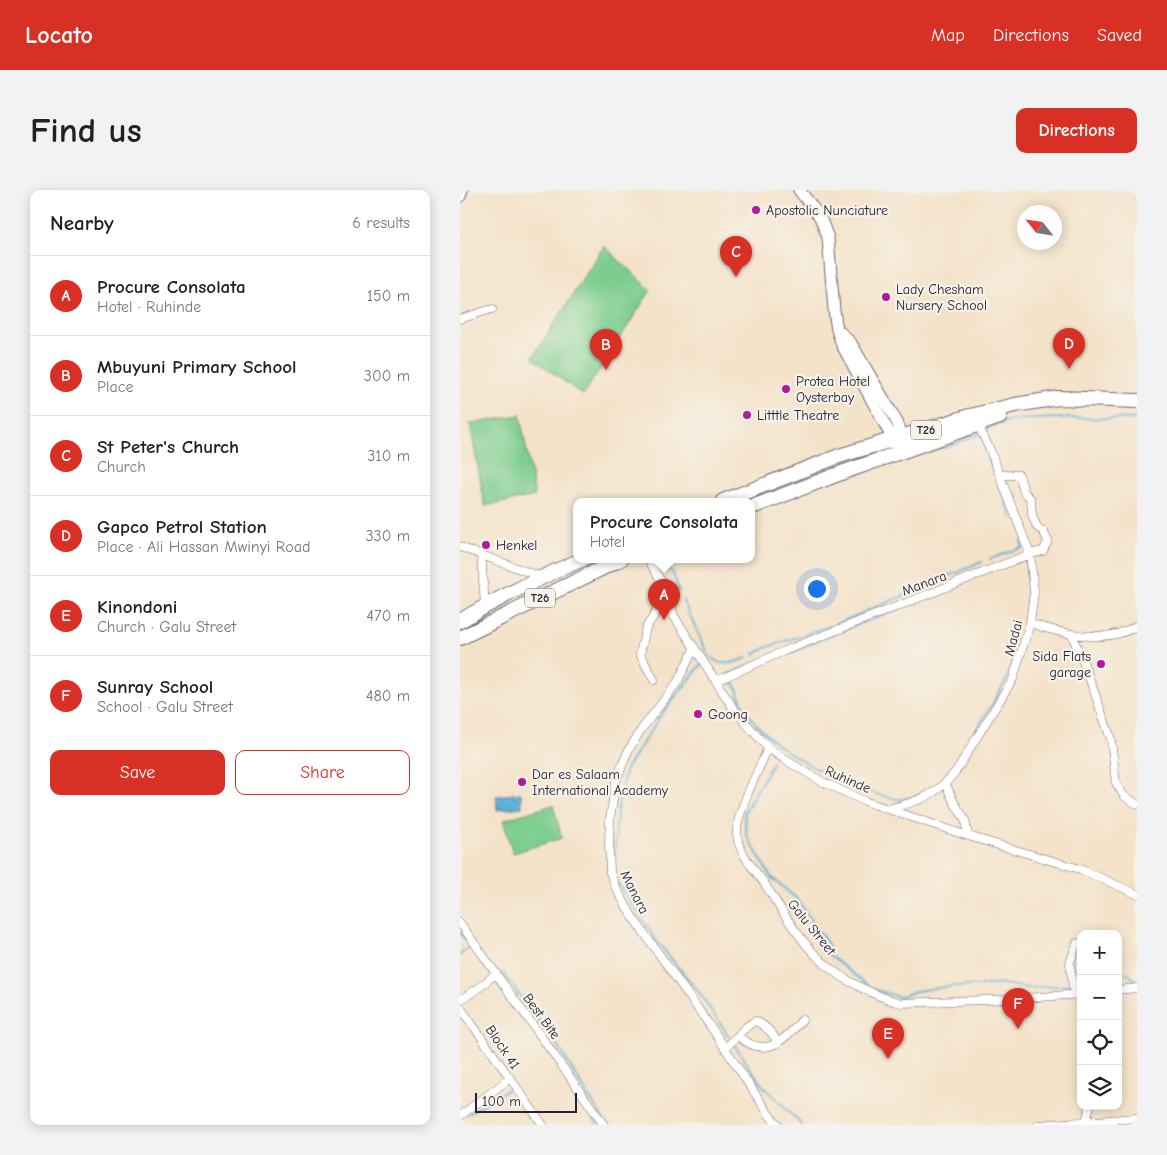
<!DOCTYPE html>
<html lang="en">
<head>
<meta charset="utf-8">
<style>
  body { margin:0; font-family:"Comic Neue",sans-serif; background:#f2f2f2; color:#222 }
  .controls { position:absolute; right:15px; bottom:15px; display:grid; overflow:hidden; border-radius:10px; box-shadow:0 2px 12px #0003 }
  .controls button { width:45px; height:45px; display:grid; place-items:center; padding:0; border:0; border-bottom:1px solid #e0e0e0; background:#fff; color:#222; font:25px sans-serif }
  .compass { position:absolute; left:557px; top:15px; width:45px; height:45px; border-radius:50%; background:#fff; box-shadow:0 2px 12px #0003; rotate:300deg }
  .scale { position:absolute; left:15px; bottom:12px; width:102px; box-sizing:border-box; padding-left:5px; border:2px solid #22223b; border-top:0; font-size:14px; line-height:18px; white-space:nowrap; color:#22223b; -webkit-text-stroke:4px #f7f3e8; paint-order:stroke }
  .you { position:absolute; left:356px; top:398px; width:18px; height:18px; margin:-12px; border:4px solid #fff; border-radius:50%; background:#1a73e8; box-shadow:0 0 0 8px #1a73e833 }
  .badge { display:grid; place-items:center; width:32px; height:32px; border-radius:50%; background:#d93025; color:#fff; font-size:16px; font-weight:700 }
  .pin { position:absolute; translate:-50% -41px; filter:drop-shadow(0 1px 2px #0008) }
  .pin::after { content:''; position:absolute; top:26px; width:18px; height:15px; background:inherit; clip-path:polygon(0 0,100% 0,50% 100%) }
  .popup { position:absolute; left:113px; top:308px; width:182px; height:65px; box-sizing:border-box; display:grid; place-content:center; border-radius:10px; background:#fff; filter:drop-shadow(0 1px 4px #0005); font-size:16px; white-space:nowrap; color:#767676 }
  .popup b { font-size:19px; color:#222 }
  .popup::after { content:''; position:absolute; left:50%; top:100%; margin-left:-10px; border:10px solid transparent; border-top-color:#fff }
  .list { margin:0; padding:0; list-style:none }
  h2 { display:flex; justify-content:space-between; align-items:center; height:65px; margin:0; padding:0 20px; font-size:21px }
  h2 small { font-size:16px; font-weight:400; color:#767676 }
  .list li { display:grid; grid-template-columns:32px 1fr auto; gap:15px; align-items:center; box-sizing:border-box; height:80px; padding:0 20px; border-top:1px solid #e0e0e0 }
  .list b { display:block; font-size:19px; white-space:nowrap }
  .list p { margin:0; font-size:16px; white-space:nowrap; color:#767676 }
  .list em { font-size:16px; font-style:normal; color:#767676 }
  .actions { display:flex; gap:10px; padding:15px 20px }
  .actions a { flex:1; padding:11px 0; border:1px solid #d93025; border-radius:10px; text-align:center; font-size:18px; color:#d93025 }
  .actions .main { background:#d93025; color:#fff }
  .icon { flex:none; width:28px; height:28px; fill:none; stroke:currentColor; stroke-width:2; stroke-linecap:round; stroke-linejoin:round }
  .map { position:relative; flex:none; width:677px; height:935px; overflow:hidden; border-radius:10px }
  header { display:flex; align-items:center; gap:30px; box-sizing:border-box; height:70px; padding:0 25px; background:#d93025; color:#fff }
  header strong { font-size:24px }
  nav { display:flex; gap:28px; margin-inline-start:auto; font-size:18px }
  .intro { display:flex; align-items:center; justify-content:space-between; box-sizing:border-box; height:120px; padding:0 30px }
  h1 { margin:0; font-size:35px }
  .button { padding:12px 22px; border-radius:10px; background:#d93025; color:#fff; font-size:18px; font-weight:700 }
  main { display:flex; gap:30px; padding:0 30px }
  aside { flex:1; background:#fff; border-radius:10px; box-shadow:0 2px 12px #0003 }
  .map>svg:first-child { display:block }
  .park { fill:#7dcd8e; stroke:#507864 }
  .water { fill:url(#water-ripples); stroke:#3d6888 }
  .lines { fill:none; stroke-linecap:round; stroke-linejoin:round }
  .stream { stroke:#58aed4; stroke-width:2 }
  .street-casing { stroke:#6c656d; stroke-width:9 }
  .secondary-casing { stroke:#6c656d; stroke-width:13 }
  .highway-casing { stroke:#6c656d; stroke-width:16 }
  .street { stroke:#fff; stroke-width:8 }
  .secondary { stroke:#fff; stroke-width:11 }
  .highway { stroke:#fff; stroke-width:14 }
  .poi-dot { fill:#b5179e; stroke:#f7f3e8; stroke-width:2 }
  .labels { text-anchor:middle; stroke-width:4.5; stroke-linejoin:round; paint-order:stroke }
  .shield { fill:#f7f3e8; stroke:#62616f; stroke-width:1 }
  .shield-label { font-size:12px; font-weight:bold; fill:#22223b }
  .poi-label { font-size:14px; fill:#22223b; stroke:#f7f3e8; text-anchor:start }
  .street-label { font-size:14px; fill:#22223b; stroke:#f7f3e8 }
</style>
</head>
<body>
<header>
<strong>Locato</strong>
<nav><a>Map</a><a>Directions</a><a>Saved</a></nav>
</header>
<div class="intro"><h1>Find us</h1><a class="button">Directions</a></div>
<main>
<aside>
<h2>Nearby<small>6 results</small></h2>
<ul class="list">
<li><span class="badge">A</span><div><b>Procure Consolata</b><p>Hotel · Ruhinde</p></div><em>150 m</em></li>
<li><span class="badge">B</span><div><b>Mbuyuni Primary School</b><p>Place</p></div><em>300 m</em></li>
<li><span class="badge">C</span><div><b>St Peter's Church</b><p>Church</p></div><em>310 m</em></li>
<li><span class="badge">D</span><div><b>Gapco Petrol Station</b><p>Place · Ali Hassan Mwinyi Road</p></div><em>330 m</em></li>
<li><span class="badge">E</span><div><b>Kinondoni</b><p>Church · Galu Street</p></div><em>470 m</em></li>
<li><span class="badge">F</span><div><b>Sunray School</b><p>School · Galu Street</p></div><em>480 m</em></li>
</ul>
<div class="actions"><a class="main">Save</a><a>Share</a></div>
</aside>
<div class="map">
<svg width="677" height="935" viewBox="0 0 677 935">
  <defs>
    <pattern id="water-ripples" width="26" height="14" patternUnits="userSpaceOnUse" patternTransform="scale(1.25)"><rect width="26" height="14" fill="#58aed4"/><path d="M2 4q2-2 4 0t4 0M15 11q2-2 4 0t4 0" fill="none" stroke="#488dad"/></pattern>
  </defs>
  <rect width="100%" height="100%" fill="#f7f3e8"/>
  <filter id="ink" filterUnits="userSpaceOnUse"><feTurbulence type="fractalNoise" baseFrequency=".02" numOctaves="2"/><feDisplacementMap in="SourceGraphic" scale="10" xChannelSelector="R" yChannelSelector="G"/><feConvolveMatrix kernelMatrix="1 2 1 2 8 2 1 2 1" color-interpolation-filters="sRGB"/></filter>
  <filter id="wash" filterUnits="userSpaceOnUse"><feTurbulence type="fractalNoise" baseFrequency=".0096" numOctaves="4" result="noise"/><feDisplacementMap in="SourceGraphic" scale="20" xChannelSelector="R" yChannelSelector="G"/><feGaussianBlur stdDeviation="1.12" result="paint"/><feColorMatrix in="noise" values="0 0 0 0 0 0 0 0 0 0 0 0 0 0 0 0 0 1.4 0 .05"/><feComposite in="paint" operator="in"/></filter>
  <g filter="url(#wash)">
    <rect width="100%" height="100%" fill="#f4e2c9"/>
    <path class="park" d="M144,56L191,100L123,205L72,168Z
      M60,225L75,306L25,316L10,234Z
      M93,615L102,648L53,663L43,630Z"/>
    <path class="water" d="M61,603L62,617L37,620L36,606Z"/>
    <g class="lines">
      <path class="stream" d="M523,242L529,238L547,231L565,229L607,228L677,229
        M464,261L487,257L519,244
        M528,269L535,282
        M538,291L552,328
        M566,368C566,388 570,408 567,428C559,478 533,513 507,554C500,566 493,583 483,593C474,601 456,607 445,609C426,613 353,578 336,567C317,556 298,538 286,521C279,511 279,495 269,487V484L311,467L331,463L362,448L414,428L532,379Z
        M209,369L207,379L213,383L219,401
        M530,369L563,357L561,351
        M223,411L249,466C262,478 272,473 287,468
        M379,433L522,372
        M294,464L308,457L370,436
        M313,572L284,623L287,646L311,687L337,709L369,756V765L413,799L439,807L456,801L492,796H517L541,794L571,798L611,795
        M154,679L157,621L166,579L203,522L241,475
        M158,693L199,754L238,801L271,849
        M0,742L31,785
        M0,765L9,757
        M42,782L98,856L127,904L148,935
        M658,786L668,783L677,793
        M33,789L67,833
        M273,853L303,896L342,935
        M122,910L138,935
        M8,924L53,896
        M650,934H665L677,932"/>
    </g>
  </g>
  <g filter="url(#ink)">
    <g class="lines">
      <defs>
        <path id="street" d="M0,129L32,119
          M0,357L81,387
          M21,364L25,415
          M188,369L208,403L214,426L275,521L308,558L324,569L361,591L404,611L508,646L620,679L677,704
          M570,433C601,444 649,455 677,435
          M612,445L626,479L651,549L656,593L664,606L677,614
          M234,459L217,493L181,540L168,561L156,591L150,628L149,651L150,682L156,698L172,726L253,840L310,926L318,935
          M194,490L180,464L186,438L208,403
          M256,491L324,461L570,364L583,361L588,351L583,341L577,337L572,325L571,309L564,302L559,285H540
          M308,558C300,577 275,625 277,644C278,662 294,679 304,693C322,720 339,751 364,773C382,790 417,807 441,813L551,809L621,804
          M486,595L494,612L505,630L508,646
          M428,619C458,611 477,606 496,581L553,489L570,433L574,402L570,364L530,260L518,235
          M0,733L144,935
          M658,800L677,798
          M614,805L610,773L617,753
          M0,810L19,798L36,783
          M0,817L83,935
          M278,846C305,869 323,852 342,830
          M265,858C275,850 286,834 296,831C306,836 313,843 318,853
          M0,926L49,889
          M578,935L677,928
          M625,935L630,916"/>
        <path id="secondary" d="M339,0L360,27L368,48L374,120L377,140L382,155L437,257
          M0,6L2,0
          M379,141L391,153L437,232L445,253"/>
        <path id="highway" d="M263,311L379,266L510,226L555,215L599,208L677,211
          M292,317L384,282L540,227
          M0,431C40,407 81,387 123,369
          M0,448L161,369"/>
      </defs>
      <use href="#street" class="street-casing"/>
      <use href="#secondary" class="secondary-casing"/>
      <use href="#highway" class="highway-casing"/>
      <use href="#street" class="street"/>
      <use href="#secondary" class="secondary"/>
      <use href="#highway" class="highway"/>
    </g>
  </g>
  <g class="poi-dot">
    <circle cx="296" cy="20" r="5"/>
    <circle cx="426" cy="107" r="5"/>
    <circle cx="326" cy="199" r="5"/>
    <circle cx="287" cy="225" r="5"/>
    <circle cx="26" cy="355" r="5"/>
    <circle cx="641" cy="474" r="5"/>
    <circle cx="238" cy="524" r="5"/>
    <circle cx="62" cy="592" r="5"/>
  </g>
  <g class="labels">
    <g class="shield">
      <rect x="451" y="230.5" width="30" height="19" rx="4"/>
      <rect x="65" y="398.5" width="30" height="19" rx="4"/>
    </g>
    <g class="shield-label">
      <text x="466" y="244">T26</text>
      <text x="80" y="412">T26</text>
    </g>
    <g class="poi-label">
      <text x="306" y="25">Apostolic Nunciature</text>
      <text x="436" y="104">Lady Chesham<tspan x="436" dy="16">Nursery School</tspan></text>
      <text x="336" y="196">Protea Hotel<tspan x="336" dy="16">Oysterbay</tspan></text>
      <text x="297" y="230">Litttle Theatre</text>
      <text x="36" y="360">Henkel</text>
      <text x="631" y="471" text-anchor="end">Sida Flats<tspan x="631" dy="16">garage</tspan></text>
      <text x="248" y="529">Goong</text>
      <text x="72" y="589">Dar es Salaam<tspan x="72" dy="16">International Academy</tspan></text>
    </g>
    <g class="street-label">
      <text transform="translate(464 393) rotate(-21)" y="5">Manara</text>
      <text transform="translate(553 448) rotate(-75)" y="5">Madai</text>
      <text transform="translate(388 589) rotate(24)" y="5">Ruhinde</text>
      <text transform="translate(175 702) rotate(63)" y="5">Manara</text>
      <text transform="translate(352 737) rotate(51)" y="5">Galu Street</text>
      <text transform="translate(82 826) rotate(54)" y="5">Best Bite</text>
      <text transform="translate(43 857) rotate(56)" y="5">Block 41</text>
    </g>
  </g>
</svg>
<div class="controls">
<button>+</button>
<button>−</button>
<button><svg class="icon" aria-label="locate" viewBox="0 0 24 24"><circle cx="12" cy="12" r="6"/><path d="M12 2v4M12 18v4M2 12h4M18 12h4"/></svg></button>
<button><svg class="icon" aria-label="layers" viewBox="0 0 24 24"><path d="M12 4l9 5-9 5-9-5zM3 14l9 5 9-5"/></svg></button>
</div>
<svg class="compass" viewBox="-18 -18 36 36"><path d="M0-13l5 13h-10z" fill="#e53935"/><path d="M0 13l5-13h-10z" fill="#767676"/></svg>
<div class="scale">100 m</div>
<div class="you"></div>
<div class="pin badge" style="left:204px;top:430px">A</div>
<div class="popup"><b>Procure Consolata</b>Hotel</div>
<div class="pin badge" style="left:146px;top:180px">B</div>
<div class="pin badge" style="left:276px;top:87px">C</div>
<div class="pin badge" style="left:609px;top:179px">D</div>
<div class="pin badge" style="left:428px;top:869px">E</div>
<div class="pin badge" style="left:558px;top:839px">F</div>
</div>
</main>
</body>
</html>
